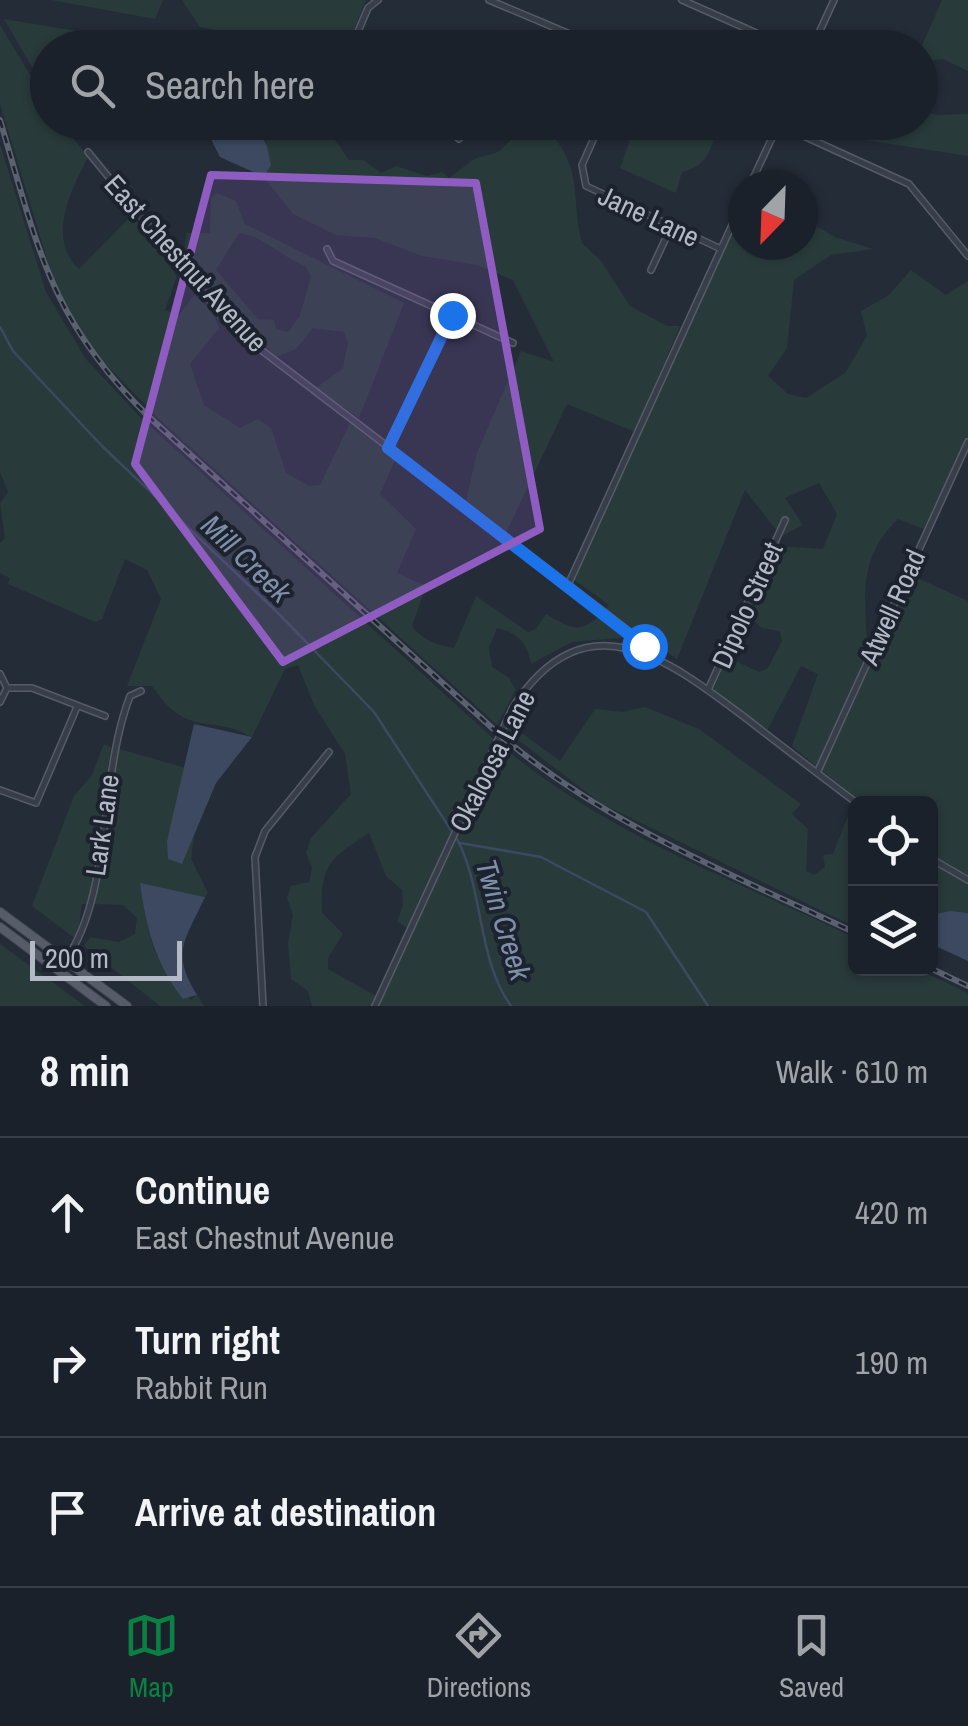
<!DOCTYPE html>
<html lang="en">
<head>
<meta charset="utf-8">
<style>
  body { margin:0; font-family:"Archivo Narrow",sans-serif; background:#282e36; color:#f1f3f6 }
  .controls { position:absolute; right:30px; bottom:30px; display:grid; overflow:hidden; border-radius:15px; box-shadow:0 2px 8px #0004 }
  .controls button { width:90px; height:90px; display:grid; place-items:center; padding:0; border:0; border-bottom:2px solid #393e47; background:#1b212a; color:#f1f3f6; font:50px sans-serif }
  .compass { position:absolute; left:728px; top:170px; width:90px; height:90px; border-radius:50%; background:#1b212a; box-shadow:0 2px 8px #0004; rotate:203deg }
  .scale { position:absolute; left:30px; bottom:25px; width:152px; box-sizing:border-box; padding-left:10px; border:5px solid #b3b9c5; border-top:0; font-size:28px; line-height:35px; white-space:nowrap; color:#b3b9c5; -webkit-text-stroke:8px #1d232e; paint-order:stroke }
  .stop { position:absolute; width:30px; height:30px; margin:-22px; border:8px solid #1a73e8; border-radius:50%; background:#fff }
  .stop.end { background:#1a73e8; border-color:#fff; box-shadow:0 2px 10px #0008 }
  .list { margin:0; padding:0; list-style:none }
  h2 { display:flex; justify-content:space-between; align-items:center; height:130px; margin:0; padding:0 40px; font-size:42px }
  h2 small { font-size:32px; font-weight:400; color:#a0a3a8 }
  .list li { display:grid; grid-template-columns:65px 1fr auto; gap:30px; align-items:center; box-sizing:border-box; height:150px; padding:0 40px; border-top:2px solid #393e47 }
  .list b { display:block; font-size:38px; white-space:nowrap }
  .list p { margin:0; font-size:32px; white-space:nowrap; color:#a0a3a8 }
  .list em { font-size:32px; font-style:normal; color:#a0a3a8 }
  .icon { flex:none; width:55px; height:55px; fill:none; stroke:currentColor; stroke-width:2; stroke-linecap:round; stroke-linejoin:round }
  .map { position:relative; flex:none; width:968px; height:1006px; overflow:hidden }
  .search { position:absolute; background:#1b212a; box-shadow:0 2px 8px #0004; left:30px; right:30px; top:30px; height:110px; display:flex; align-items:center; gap:25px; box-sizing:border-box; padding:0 35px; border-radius:55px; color:#a0a3a8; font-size:38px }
  .sheet { height:580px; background:#1b212a }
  nav { display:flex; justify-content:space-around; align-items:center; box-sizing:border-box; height:140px; border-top:2px solid #393e47; background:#1b212a; font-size:28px; color:#a0a3a8 }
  nav a { display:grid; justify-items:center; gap:5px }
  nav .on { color:#0b8043 }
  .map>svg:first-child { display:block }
  .green { fill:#293a3b; fill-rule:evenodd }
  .water { fill:#3c4960 }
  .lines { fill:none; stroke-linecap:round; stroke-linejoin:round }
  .stream { stroke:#3c4960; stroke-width:2.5 }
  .minor-casing { stroke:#565c67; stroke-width:8 }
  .major-casing { stroke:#414752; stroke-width:10 }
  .minor { stroke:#383e49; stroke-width:5 }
  .major { stroke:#565d69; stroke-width:8 }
  .rail-casing { stroke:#5a626f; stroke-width:6 }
  .rail { stroke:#1d232e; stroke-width:2.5; stroke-dasharray:8; stroke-linecap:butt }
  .route { stroke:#1a73e8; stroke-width:12 }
  .marked { fill:#8f5dc1; fill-opacity:0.2; stroke:#8f5dc1; stroke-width:8; stroke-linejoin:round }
  .labels { text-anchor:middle; stroke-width:8; stroke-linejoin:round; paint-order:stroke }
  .street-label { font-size:28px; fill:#b3b9c5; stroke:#1d232e }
  .water-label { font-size:30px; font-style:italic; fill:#7e8faa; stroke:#1d232e }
</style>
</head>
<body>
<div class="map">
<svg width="968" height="1006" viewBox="0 0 968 1006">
  <rect width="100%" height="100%" fill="#242c38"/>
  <path class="green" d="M51,0H163L155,19Z
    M182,0H366L347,47H308L200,27Z
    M942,0H968V71L943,59L928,61L921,71V48Z
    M4,19L175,47L48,48L47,93Z
    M0,25L47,103L48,122L61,123L88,157C71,190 46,239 79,269L132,215L177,276L165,310L179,315L194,295L212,311L219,328L190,364L204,405L240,428L258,419L271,428L286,473L309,486L320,485L350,423L396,458L380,494L416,529L397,573L426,586L412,626C422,640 438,646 454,648L476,596L528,632L536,629L546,614C570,628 580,635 601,614L631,637L572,642L531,664C527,643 519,633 497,628L489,648L492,667L509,678L516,690L497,725L159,419L93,351L67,310L50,269L0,104Z
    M921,108L935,115L968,114V156L826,134L783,123L920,122Z
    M252,123H323L349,160H363L381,173L396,166L427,176L442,172L449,178L474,159L498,152L514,137L531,133L553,136C583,172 571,202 582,243L601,261L630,306L667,326H680L635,432L567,404L506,533L466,501L477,453L521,351L554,362L513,280L477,265L422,256L375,238L336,235L293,214L264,177C276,156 263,141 252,123Z
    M641,126L715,135C709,156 704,166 682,172L676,193L620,168L632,134Z
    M0,144L46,292L85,358L140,417L495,740L408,929L397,921L403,906L402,890L386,876L369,833C330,858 320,865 322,913L343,934L328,958V969L376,996L372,1006H312L308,991L291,979L288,944L293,915L287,898L291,886L309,882L312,868L306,853L311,838L351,794L345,754L314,705L298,665L285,669L252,737C210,713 188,740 152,686H127L161,599L147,570L125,559L102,619L95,622L8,584L10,578L0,573V543L5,538L0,503L8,492L0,472Z
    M217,193L236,201L245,224L404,303L359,418L316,388L343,368L348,343L344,332L313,328L296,349L276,357L184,257L186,233H210L211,198ZM239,233C262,235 282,257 305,266L311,276L300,316L288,332L276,329L274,320L258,319L216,270Z
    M743,207V245H803V218L835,237L873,249L831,255L794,280L787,348L768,376L788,394L806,398L845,373L867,336L861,311L889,295L911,270L946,295L968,281V436L924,529L898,519C860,555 864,592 867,640L874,644L817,767L792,746L818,674L801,666L767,731L713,690L727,657L759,672L768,668L782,641L780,631L762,628L749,616V604L777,546L823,549L837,514L819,483L785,498L803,525L782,536L788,518L784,517L777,531L745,490L677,659L605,609L609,605L573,579Z
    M911,575L968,601V876L931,854L930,804L863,803L821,770Z
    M645,707L699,729L801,804L792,814L808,829L806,871L814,875L825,867L823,855L833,854L852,806L856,808L855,927L602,804L505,730L508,723L560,761L595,709L623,712Z
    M499,743C601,832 735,880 855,938L856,968L917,969L968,993V1006H378Z
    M104,744L111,747L88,904H82L77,940L32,906L74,796L92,775Z
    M116,748L186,768L167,841L185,854L194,837L191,859L208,893L205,897L141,884C147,930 153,970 191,1000L197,995L204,1006H160L84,946L90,937L119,942L135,934L137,918L123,905L94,904Z
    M930,861L968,883V913L931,915Z
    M0,944L85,1006H0Z"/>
  <path class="water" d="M226,123L254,124L267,146L271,165L264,177L220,157L210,137Z
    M194,724L252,737L216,783L182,864L168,859L167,841Z
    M140,883L205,897C186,939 170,952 197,995L183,999C155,964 146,927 140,883Z
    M950,911L968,913V961L931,944V915Z"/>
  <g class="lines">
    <path class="stream" d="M0,327L13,351L102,446L274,609L374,712L451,830
      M457,839C484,890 477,959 511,1006
      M460,843L541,857L646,912L708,1006"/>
    <defs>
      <path id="minor" d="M489,0L603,48
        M682,0L790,48
        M351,48L368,8L378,0
        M468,48L472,37
        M812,48L834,0
        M403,122L433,128L449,122
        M601,122L582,165L586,186L721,249
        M773,122L909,184L968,256
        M444,126L459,139L463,131L457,122
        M88,152L208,298L256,346L638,638L643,651
        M750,185L778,125
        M327,249L333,261L513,343
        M651,270L671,227
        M388,449L451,316
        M568,585L743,201
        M0,674L7,688
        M7,688H32L105,716
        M708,690L785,520
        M0,702L7,688
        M817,773L968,442
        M0,790L36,803L77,707
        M930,858L968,880
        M65,961C113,893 98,779 130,696L141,691
        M263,1006L255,857L265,831L329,752
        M375,1006L513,707C586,595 669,660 747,719C784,748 821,776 858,804"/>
      <path id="major" d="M0,912L127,1006
        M0,927L106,1006"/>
    </defs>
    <use href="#minor" class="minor-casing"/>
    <use href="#major" class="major-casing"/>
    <use href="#minor" class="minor"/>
    <use href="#major" class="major"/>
    <defs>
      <path id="rail" d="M0,120C38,248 50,320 149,417L500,735C604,824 733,875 856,933
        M930,968L968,986"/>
    </defs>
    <use href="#rail" class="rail-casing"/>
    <use href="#rail" class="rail"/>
  </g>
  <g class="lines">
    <path class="route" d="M452,315L388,448L644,646"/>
  </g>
  <path class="marked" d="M211,175L476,183L540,529L283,662L135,464Z"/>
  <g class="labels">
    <g class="street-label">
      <text transform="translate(649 216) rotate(25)" y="10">Jane Lane</text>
      <text transform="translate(186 263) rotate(48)" y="10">East Chestnut Avenue</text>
      <text transform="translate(747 605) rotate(-66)" y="10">Dipolo Street</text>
      <text transform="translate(892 607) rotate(-66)" y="10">Atwell Road</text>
      <text transform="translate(492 761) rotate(-63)" y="10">Okaloosa Lane</text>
      <text transform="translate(102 825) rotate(-82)" y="10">Lark Lane</text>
    </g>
    <g class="water-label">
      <text transform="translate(246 559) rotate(44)" y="10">Mill Creek</text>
      <text transform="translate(503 920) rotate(73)" y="10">Twin Creek</text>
    </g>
  </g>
</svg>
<div class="controls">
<button><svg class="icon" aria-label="locate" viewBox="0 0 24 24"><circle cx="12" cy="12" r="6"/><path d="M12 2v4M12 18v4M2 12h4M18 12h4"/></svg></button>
<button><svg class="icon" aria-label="layers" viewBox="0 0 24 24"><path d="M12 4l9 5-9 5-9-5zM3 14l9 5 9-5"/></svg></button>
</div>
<svg class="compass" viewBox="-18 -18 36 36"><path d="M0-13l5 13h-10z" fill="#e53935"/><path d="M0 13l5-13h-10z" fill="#a0a3a8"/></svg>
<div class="scale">200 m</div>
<div class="stop" style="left:644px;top:646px"></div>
<div class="stop end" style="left:452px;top:315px"></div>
<div class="search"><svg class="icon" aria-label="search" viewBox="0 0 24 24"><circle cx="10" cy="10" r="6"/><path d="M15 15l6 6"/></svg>Search here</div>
</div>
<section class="sheet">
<h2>8 min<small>Walk · 610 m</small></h2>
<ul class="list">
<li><svg class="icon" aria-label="ahead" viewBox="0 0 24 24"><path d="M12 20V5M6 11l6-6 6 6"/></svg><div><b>Continue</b><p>East Chestnut Avenue</p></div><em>420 m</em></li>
<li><svg class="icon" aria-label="right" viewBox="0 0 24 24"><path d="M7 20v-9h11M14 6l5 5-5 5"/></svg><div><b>Turn right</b><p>Rabbit Run</p></div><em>190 m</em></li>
<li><svg class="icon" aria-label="arrive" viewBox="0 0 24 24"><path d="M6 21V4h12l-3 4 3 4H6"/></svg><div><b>Arrive at destination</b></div></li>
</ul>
</section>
<nav>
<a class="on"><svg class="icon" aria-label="map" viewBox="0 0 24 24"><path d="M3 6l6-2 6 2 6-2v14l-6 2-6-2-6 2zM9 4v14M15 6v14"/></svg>Map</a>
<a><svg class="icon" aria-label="directions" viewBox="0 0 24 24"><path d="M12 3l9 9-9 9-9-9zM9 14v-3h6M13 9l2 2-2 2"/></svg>Directions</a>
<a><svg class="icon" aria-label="saved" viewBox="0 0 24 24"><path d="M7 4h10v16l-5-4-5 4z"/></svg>Saved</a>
</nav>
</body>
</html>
